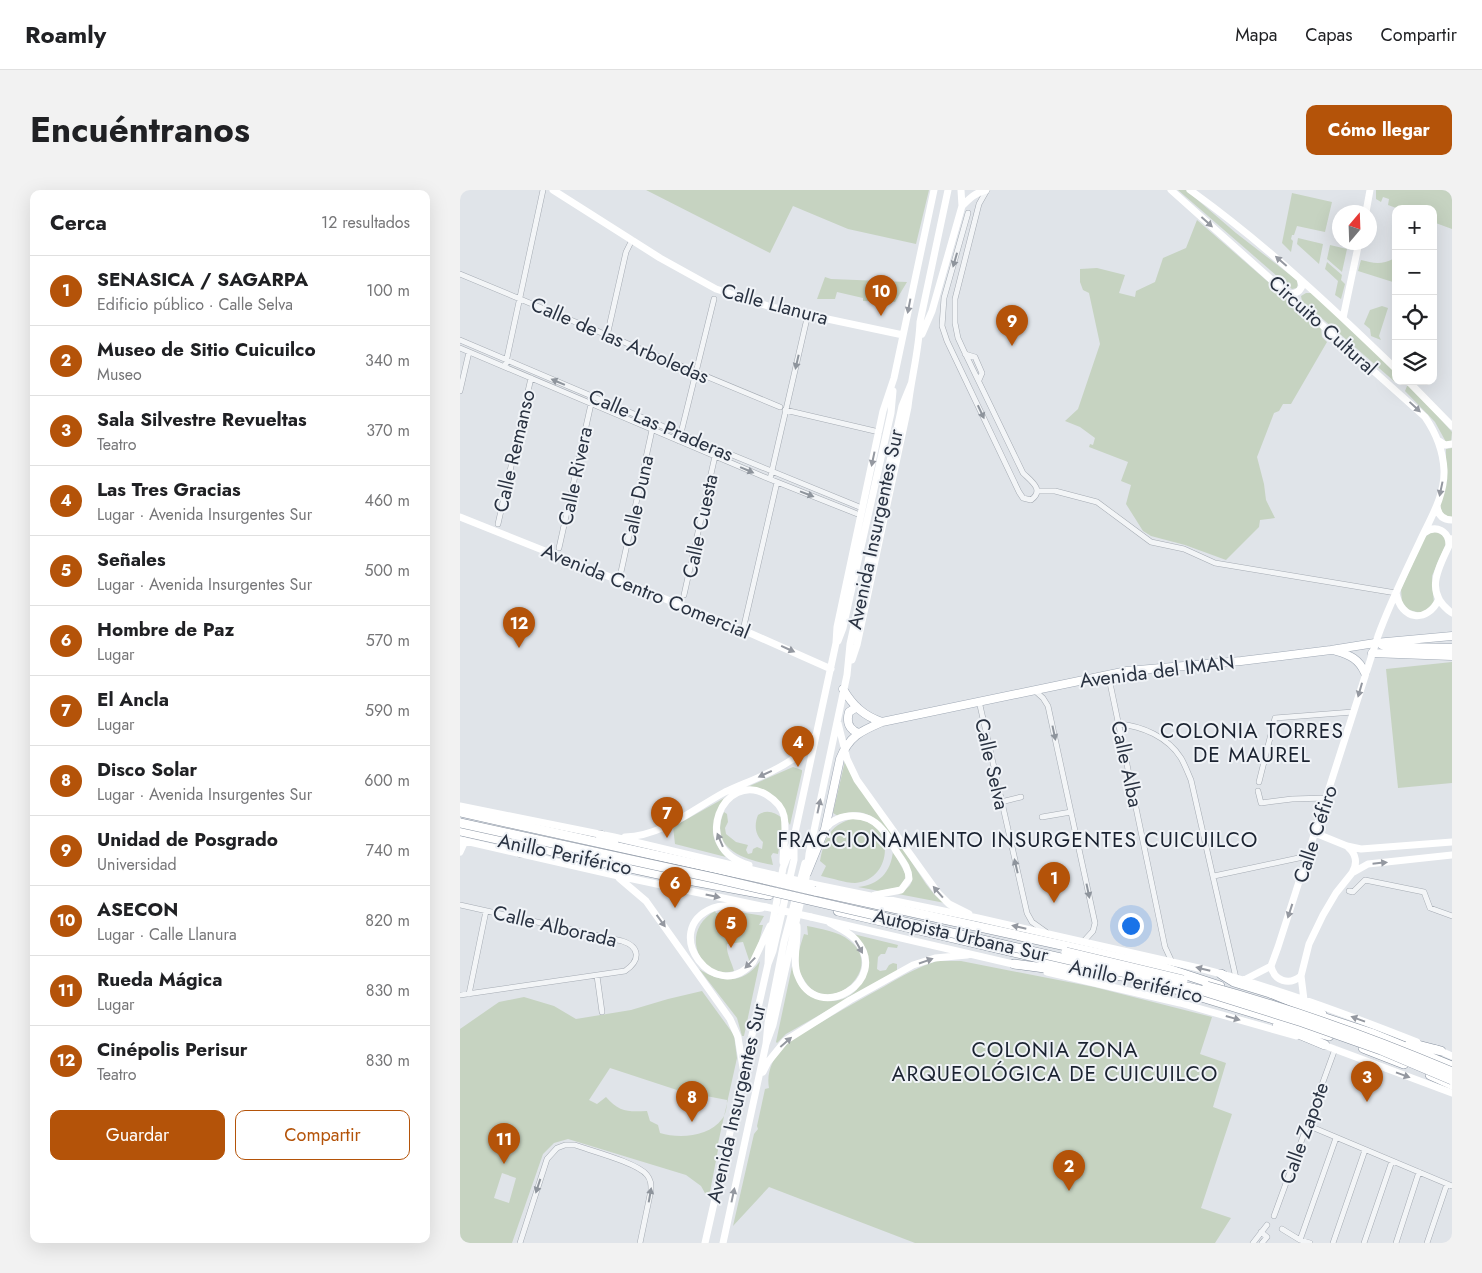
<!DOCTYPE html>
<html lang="es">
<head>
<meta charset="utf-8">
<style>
  body { margin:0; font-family:Jost,sans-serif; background:#f2f2f2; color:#202124 }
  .controls { position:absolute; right:15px; top:15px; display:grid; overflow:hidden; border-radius:10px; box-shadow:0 5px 20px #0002 }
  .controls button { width:45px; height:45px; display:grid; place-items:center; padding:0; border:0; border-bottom:1px solid #e0e0e0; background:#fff; color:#202124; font:25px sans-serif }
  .compass { position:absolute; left:872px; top:15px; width:45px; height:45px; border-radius:50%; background:#fff; box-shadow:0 5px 20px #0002; rotate:19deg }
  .you { position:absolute; left:670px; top:735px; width:18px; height:18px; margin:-12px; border:4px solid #fff; border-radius:50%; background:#1a73e8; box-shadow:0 0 0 8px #1a73e833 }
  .badge { display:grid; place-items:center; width:32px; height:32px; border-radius:50%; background:#b45309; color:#fff; font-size:16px; font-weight:700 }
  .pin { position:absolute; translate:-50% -41px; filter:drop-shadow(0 1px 2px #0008) }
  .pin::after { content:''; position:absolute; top:26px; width:18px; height:15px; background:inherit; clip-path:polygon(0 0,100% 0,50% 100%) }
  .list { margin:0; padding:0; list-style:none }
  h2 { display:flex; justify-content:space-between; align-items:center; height:65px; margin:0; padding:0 20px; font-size:21px }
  h2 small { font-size:16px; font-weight:400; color:#757577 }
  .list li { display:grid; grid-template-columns:32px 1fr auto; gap:15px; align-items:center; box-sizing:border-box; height:70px; padding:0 20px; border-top:1px solid #e0e0e0 }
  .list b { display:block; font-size:19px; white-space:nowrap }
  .list p { margin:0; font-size:16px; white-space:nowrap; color:#757577 }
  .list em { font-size:16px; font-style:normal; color:#757577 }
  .actions { display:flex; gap:10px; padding:15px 20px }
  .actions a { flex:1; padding:11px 0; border:1px solid #b45309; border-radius:10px; text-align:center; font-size:18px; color:#b45309 }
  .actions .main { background:#b45309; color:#fff }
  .icon { flex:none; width:28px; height:28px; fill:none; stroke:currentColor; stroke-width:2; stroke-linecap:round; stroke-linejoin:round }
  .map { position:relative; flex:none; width:992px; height:1053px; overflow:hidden; border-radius:10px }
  header { display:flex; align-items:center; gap:30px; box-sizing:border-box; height:70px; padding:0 25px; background:#fff; border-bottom:1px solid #e0e0e0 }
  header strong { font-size:24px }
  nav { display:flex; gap:28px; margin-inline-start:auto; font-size:18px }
  .intro { display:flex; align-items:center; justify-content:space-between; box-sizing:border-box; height:120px; padding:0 30px }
  h1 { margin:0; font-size:35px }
  .button { padding:12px 22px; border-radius:10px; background:#b45309; color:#fff; font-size:18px; font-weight:700 }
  main { display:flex; gap:30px; padding:0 30px }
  aside { flex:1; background:#fff; border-radius:10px; box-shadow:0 5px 20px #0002 }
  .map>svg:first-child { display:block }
  .green { fill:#c6d3c1; fill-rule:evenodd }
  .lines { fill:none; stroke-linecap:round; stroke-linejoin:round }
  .street-casing { stroke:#a5abb3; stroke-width:6 }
  .primary-casing { stroke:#a0a9b5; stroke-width:9 }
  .highway-casing { stroke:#8892a0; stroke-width:10 }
  .street { stroke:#f3f5f7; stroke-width:5 }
  .secondary { stroke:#fff; stroke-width:7 }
  .primary { stroke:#fff; stroke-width:8 }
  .highway { stroke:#fff; stroke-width:9 }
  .highway-bridge-casing { stroke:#8892a0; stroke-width:10; stroke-linecap:butt }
  .secondary-bridge { stroke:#fff; stroke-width:7 }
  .highway-bridge { stroke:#fff; stroke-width:9 }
  .oneway { fill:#9498a0 }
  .oneway2 { fill:#8e949c }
  .labels { text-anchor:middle; stroke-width:4; stroke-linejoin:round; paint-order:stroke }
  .street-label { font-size:20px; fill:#293241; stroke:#f0f3f7 }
  .neighbourhood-label { font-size:21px; letter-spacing:1px; fill:#1b2331; stroke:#f0f3f7 }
</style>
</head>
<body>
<header>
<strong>Roamly</strong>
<nav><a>Mapa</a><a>Capas</a><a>Compartir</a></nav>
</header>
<div class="intro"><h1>Encuéntranos</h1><a class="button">Cómo llegar</a></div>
<main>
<aside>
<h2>Cerca<small>12 resultados</small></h2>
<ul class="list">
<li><span class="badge">1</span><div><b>SENASICA / SAGARPA</b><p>Edificio público · Calle Selva</p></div><em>100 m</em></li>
<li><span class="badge">2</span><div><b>Museo de Sitio Cuicuilco</b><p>Museo</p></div><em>340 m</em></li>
<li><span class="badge">3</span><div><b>Sala Silvestre Revueltas</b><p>Teatro</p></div><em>370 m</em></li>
<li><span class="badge">4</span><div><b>Las Tres Gracias</b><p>Lugar · Avenida Insurgentes Sur</p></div><em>460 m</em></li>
<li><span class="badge">5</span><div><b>Señales</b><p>Lugar · Avenida Insurgentes Sur</p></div><em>500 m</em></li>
<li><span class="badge">6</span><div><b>Hombre de Paz</b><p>Lugar</p></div><em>570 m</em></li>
<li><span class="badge">7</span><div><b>El Ancla</b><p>Lugar</p></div><em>590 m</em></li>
<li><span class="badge">8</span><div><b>Disco Solar</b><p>Lugar · Avenida Insurgentes Sur</p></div><em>600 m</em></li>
<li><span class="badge">9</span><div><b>Unidad de Posgrado</b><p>Universidad</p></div><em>740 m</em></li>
<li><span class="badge">10</span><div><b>ASECON</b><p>Lugar · Calle Llanura</p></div><em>820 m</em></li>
<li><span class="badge">11</span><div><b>Rueda Mágica</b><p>Lugar</p></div><em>830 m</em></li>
<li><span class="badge">12</span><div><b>Cinépolis Perisur</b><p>Teatro</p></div><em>830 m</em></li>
</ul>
<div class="actions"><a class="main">Guardar</a><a>Compartir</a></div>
</aside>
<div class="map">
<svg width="992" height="1053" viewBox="0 0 992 1053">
  <rect width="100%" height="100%" fill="#e0e4e9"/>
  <path class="green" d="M186,0H469L456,54L388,39L333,16L310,63Z
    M718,0H726L776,43L838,91L837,98L832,99Z
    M916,0H992V39L973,32V19H939L928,15L929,9L923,7L921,12L916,9Z
    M832,3L872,12L865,42L837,36L834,45H832L831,49L833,51L831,62L822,53Z
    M737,30L861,138L862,147L867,152L831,214H823L819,221L814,223L799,262L797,267L804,294L806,310L815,328L800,330L799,337L766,370L725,355L691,346L683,341L666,314L671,295L661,291L668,272L629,257L630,254L633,255L635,248L620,237L605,231L618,219L640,154L629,103L623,100L620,92V79L637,78L665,85L659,103L675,107L676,101L695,92L703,68L726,58Z
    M838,48L863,54L859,74L837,54Z
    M870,55L887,59L882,82L867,69Z
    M933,69L936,72V93L898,81L901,70C912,73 922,75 933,69Z
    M867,72L882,85L881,90L885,94L881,109L875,105L878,91L865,79Z
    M365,87L371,89L447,92L435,112L403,111V108L377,102L375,109H357Z
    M846,103H853L936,182V191L935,192L842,111L841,106Z
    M922,116L928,118L919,146L921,150L911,146L910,139L904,134L910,120Z
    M947,196H951L992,242L991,252H986L975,232L945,201Z
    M992,258V327L985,326L980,319L986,275V259Z
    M974,340L982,345L987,351L972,386L974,415L961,423L945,419L942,413L941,399L965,347Z
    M992,472V593L938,598L926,479Z
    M385,571L466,694L474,704L485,713L438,704C445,700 453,696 452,687C451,681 444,672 441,666C428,641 412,611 378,626L373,623Z
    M333,577L342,580V582L330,635L310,603L278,601Z
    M268,606C252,629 245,645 266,667L215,654L213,637Z
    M264,622L267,624L268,632L265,638L266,644L276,652L288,655L286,660L288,664L292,663L293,659L297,657L302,659L303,652C295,645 294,635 298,625C306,619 315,622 322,628V642L318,664L313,663L311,666L313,675C285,670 248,659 264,622Z
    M391,629C436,627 435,690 395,693C385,693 372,688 361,686L366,676L360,671C364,650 369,636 391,629Z
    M433,661L446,685L445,689L440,697L419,701L398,697C419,695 431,682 433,661Z
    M255,721L256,723L273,721L304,726L299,735H303L299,752L290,773L283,752L267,754C266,764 272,772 274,781C242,791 217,743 255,721Z
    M347,736C361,739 378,741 390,751C427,780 365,831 343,788C341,785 338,781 338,778C336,767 341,754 344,744L348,745Z
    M393,744L438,755L437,758L428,757L425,764H421L418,767L417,779L420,781L426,780L429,775L433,773L437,774V781L326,844L317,853L316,852L333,772C334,783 336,794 344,801C348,806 355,808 361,810C391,817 411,791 406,763C405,755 398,749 393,744Z
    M300,771L284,846H282L277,828L239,779C260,793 284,795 300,771Z
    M477,771H501L634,797L752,827L740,864L766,873L753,917L772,924L741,1018L771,1028L755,1053H455L309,997L273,1036L294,944L298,939L297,936L305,899L309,898C306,883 313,867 324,857C335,845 352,838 365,830C385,818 405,807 425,796C442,786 458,777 477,771Z
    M242,801L274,845L277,868L257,958L258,960L249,1007L246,1005L241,996L226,985L108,949L94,953L83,964L52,1053H0V839L39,812L64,807L94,816L116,829L171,820L208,809ZM150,878L220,901L267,910C267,916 266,925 262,929C249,947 219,949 200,943L198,935L190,931L187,921C168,922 159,922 146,907L137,914L129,910ZM42,983L56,988L49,1013L34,1008Z"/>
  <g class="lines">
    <defs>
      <path id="street" d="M508,23L484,108L482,136L487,151L559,302L563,308L571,310C585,300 571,291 563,283L504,161L498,148L495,133V109L519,14L527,0
        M0,84L320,217
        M147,146L166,62L172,50
        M0,150L221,244L402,318
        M0,158L302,286L400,325
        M505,164L515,167L522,183L519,190
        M45,177L83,0
        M0,201L9,162
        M325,220L419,242
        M219,251L254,109
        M310,289L348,124
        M578,301H595L637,312L691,352L724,359L755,373L936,403
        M38,334L71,188
        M99,358L131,214
        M161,382L192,240
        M224,405L255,266
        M283,440L317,292
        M651,483L650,493L705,757L712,772
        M574,500L583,508L588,516L635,733L633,741L623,752
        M519,511L567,723L572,732L586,742
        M659,534C682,536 708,547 721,568C725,575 728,583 731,590L776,788
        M799,592L815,528L893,522
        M798,601L801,613L832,609L866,608
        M541,612L561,607
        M582,627L611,622
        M754,686L848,666
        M889,701L893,702L905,690L964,702L970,718L992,726
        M0,715L162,751C181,757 180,771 165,781L0,805
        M137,786L142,822
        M9,804L26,721
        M847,935L992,996
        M814,1026L875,859
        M822,1039L840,1050L850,1053
        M801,1042L807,1047L802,1053
        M840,1050L876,948
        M60,1053L87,969L97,958L105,955H115C132,961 178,973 187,985C191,990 191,994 191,1000L180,1053
        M793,1053L807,1035
        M873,1053L905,960
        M904,1053L932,971
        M936,1053L959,982
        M967,1053L987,994"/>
      <path id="primary" d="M922,455L932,457L992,458
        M876,461C890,465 899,469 905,483
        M912,463L992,466
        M383,499C393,516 404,526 422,532
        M397,517L389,522C386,532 389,540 399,543
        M347,683L365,639L380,569C389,546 401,541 422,532L667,481L781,471L871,460L915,453L992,446"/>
      <path id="highway" d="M0,622L312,691
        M0,641L212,687L309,705
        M140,645L154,651
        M61,663H80
        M355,701L702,777L760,796
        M378,721L634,781L673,788
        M554,774L615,782
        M761,784L774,792L810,803L862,824
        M712,798L869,846
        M856,825L911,843L992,876
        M817,835L865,855
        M950,853L981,861
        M903,858L944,874
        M970,885L992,895"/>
    </defs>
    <use href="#street" class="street-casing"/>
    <use href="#primary" class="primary-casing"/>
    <use href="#highway" class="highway-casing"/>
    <use href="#street" class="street"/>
    <path class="secondary" d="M93,0L200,68L256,99L311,117L443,145
      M501,0L502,16
      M711,0L965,227C976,243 983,260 984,280C985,306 970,329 960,351C945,383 930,413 918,446L818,757L811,776L784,790
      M730,0C804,53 871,116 936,179
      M906,22L910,0
      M827,103C833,105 839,103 842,96L840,89
      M883,128L899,52
      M462,144L472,121L502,16C510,8 515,3 526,0
      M948,191L992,236
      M979,251L985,255L992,254
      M977,316C978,325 983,330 992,330
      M0,327L283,440L371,479
      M964,343C976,334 989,341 989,355
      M992,349C981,375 961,401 992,423
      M936,403C941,430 967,434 979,409
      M378,451L383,438L431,223L433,201
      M392,470L397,455L448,217C451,189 459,161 460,132L488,0
      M378,533L387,569L397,590L478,703L489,714L509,724
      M0,616L154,647L314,685
      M365,639C379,621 407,622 421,638C427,644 432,653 436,661C442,670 449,678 449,689L441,700L415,705
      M855,643L887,656L901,659L992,652
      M165,647C203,646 233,619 265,602C289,591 316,582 337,566C344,561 349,552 355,546
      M0,650L154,685L306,717
      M888,657C896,664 898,673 892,683
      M0,662L5,651
      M289,675C228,658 264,579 307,605C315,610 322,617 324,626C327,641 323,657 323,672
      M159,688L186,711L270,829L278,847L283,878
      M352,694L518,728L743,779C816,798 886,824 957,852
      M302,718C285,721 268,712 253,718C198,740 256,817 293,772L310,736
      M351,727L557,775
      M337,736C338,752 332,773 338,786C357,835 432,791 396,750C389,742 379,738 370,733
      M308,774L309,752L323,678L333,652L376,453L377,437L423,221L434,188L474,0
      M811,776C814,791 829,796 841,786
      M587,782L720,813L836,846
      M844,810L841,786L849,754L863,725L876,703L892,683L908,674L992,665
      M306,854L313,835L347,683L349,664L387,485L390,454L442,216L451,194
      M861,854L992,903
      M976,859L992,866
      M303,882L308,872L325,851L390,810L453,775L475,768L507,765
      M245,1053L308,774L313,761L334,670V655
      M263,1053L306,854L308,833L324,752L345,673"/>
    <use href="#primary" class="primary"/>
    <use href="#highway" class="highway"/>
    <defs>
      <path id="highway-bridge" d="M0,633L254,688L740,800L842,832L921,860L992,890
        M312,691L355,701
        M606,762L723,790
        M747,796C831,819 912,848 992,882"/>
    </defs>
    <use href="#highway-bridge" class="highway-bridge-casing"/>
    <path class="secondary-bridge" d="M314,685L352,694
      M306,717L351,727"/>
    <use href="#highway-bridge" class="highway-bridge"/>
  </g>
  <defs><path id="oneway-solid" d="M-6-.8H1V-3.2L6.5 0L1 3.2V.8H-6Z" transform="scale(1.25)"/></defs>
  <g class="oneway">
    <use href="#oneway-solid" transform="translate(747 32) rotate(42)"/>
    <use href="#oneway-solid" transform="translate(821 71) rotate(-139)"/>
    <use href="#oneway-solid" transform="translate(449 116) rotate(101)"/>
    <use href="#oneway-solid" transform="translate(955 217) rotate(43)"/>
    <use href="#oneway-solid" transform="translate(413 269) rotate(102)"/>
    <use href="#oneway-solid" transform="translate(981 299) rotate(102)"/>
    <use href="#oneway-solid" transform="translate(328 459) rotate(24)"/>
    <use href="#oneway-solid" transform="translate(900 500) rotate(106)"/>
    <use href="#oneway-solid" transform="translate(305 584) rotate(155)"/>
    <use href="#oneway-solid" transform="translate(359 616) rotate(-78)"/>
    <use href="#oneway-solid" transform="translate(260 650) rotate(-113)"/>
    <use href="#oneway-solid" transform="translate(920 673) rotate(-6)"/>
    <use href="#oneway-solid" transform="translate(478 702) rotate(-131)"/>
    <use href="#oneway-solid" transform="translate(253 706) rotate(12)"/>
    <use href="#oneway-solid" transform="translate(830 721) rotate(108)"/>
    <use href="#oneway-solid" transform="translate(201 731) rotate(54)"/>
    <use href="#oneway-solid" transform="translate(559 737) rotate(-167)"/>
    <use href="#oneway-solid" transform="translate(399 757) rotate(61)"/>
    <use href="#oneway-solid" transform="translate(466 771) rotate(-19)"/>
    <use href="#oneway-solid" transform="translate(290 773) rotate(134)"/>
    <use href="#oneway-solid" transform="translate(743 779) rotate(-166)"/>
    <use href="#oneway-solid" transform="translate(773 828) rotate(16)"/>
    <use href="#oneway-solid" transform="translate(898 829) rotate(-160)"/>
    <use href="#oneway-solid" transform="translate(326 852) rotate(-41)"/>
    <use href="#oneway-solid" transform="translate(943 885) rotate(20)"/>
    <use href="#oneway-solid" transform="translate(273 1005) rotate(-78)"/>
  </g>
  <g class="oneway2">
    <use href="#oneway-solid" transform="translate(495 70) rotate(106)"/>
    <use href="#oneway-solid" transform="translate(337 172) rotate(103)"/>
    <use href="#oneway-solid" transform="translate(98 192) rotate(-157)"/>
    <use href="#oneway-solid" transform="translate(521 222) rotate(65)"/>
    <use href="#oneway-solid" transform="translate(287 280) rotate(23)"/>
    <use href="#oneway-solid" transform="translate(347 304) rotate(21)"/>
    <use href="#oneway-solid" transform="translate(594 543) rotate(78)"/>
    <use href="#oneway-solid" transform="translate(556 676) rotate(-103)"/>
    <use href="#oneway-solid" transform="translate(628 701) rotate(78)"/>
    <use href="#oneway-solid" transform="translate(78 996) rotate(108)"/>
    <use href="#oneway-solid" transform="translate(190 1005) rotate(-80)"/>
  </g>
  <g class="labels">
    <g class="street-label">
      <text transform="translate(315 114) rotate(15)" y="7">Calle Llanura</text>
      <text transform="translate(863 135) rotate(42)" y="7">Circuito Cultural</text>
      <text transform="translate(160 150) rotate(23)" y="7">Calle de las Arboledas</text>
      <text transform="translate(201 235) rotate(23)" y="7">Calle Las Praderas</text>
      <text transform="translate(54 261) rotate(-77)" y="7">Calle Remanso</text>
      <text transform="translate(115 286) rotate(-78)" y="7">Calle Rivera</text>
      <text transform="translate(177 311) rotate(-78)" y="7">Calle Duna</text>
      <text transform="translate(240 336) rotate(-78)" y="7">Calle Cuesta</text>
      <text transform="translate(415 339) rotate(-78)" y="7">Avenida Insurgentes Sur</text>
      <text transform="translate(186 401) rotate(22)" y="7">Avenida Centro Comercial</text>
      <text transform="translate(697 481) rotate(-7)" y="7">Avenida del IMAN</text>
      <text transform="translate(532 574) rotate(77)" y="7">Calle Selva</text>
      <text transform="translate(667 574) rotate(78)" y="7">Calle Alba</text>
      <text transform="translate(855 644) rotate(-72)" y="7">Calle Céfiro</text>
      <text transform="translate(105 664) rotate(12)" y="7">Anillo Periférico</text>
      <text transform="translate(95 736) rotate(13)" y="7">Calle Alborada</text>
      <text transform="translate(501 745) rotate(13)" y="7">Autopista Urbana Sur</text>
      <text transform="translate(676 791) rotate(13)" y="7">Anillo Periférico</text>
      <text transform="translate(276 913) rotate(-77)" y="7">Avenida Insurgentes Sur</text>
      <text transform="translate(844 943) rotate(-70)" y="7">Calle Zapote</text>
    </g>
    <g class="neighbourhood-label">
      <text x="792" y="548">COLONIA TORRES<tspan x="792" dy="24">DE MAUREL</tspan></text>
      <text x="558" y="657">FRACCIONAMIENTO INSURGENTES CUICUILCO</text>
      <text x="595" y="867">COLONIA ZONA<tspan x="595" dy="24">ARQUEOLÓGICA DE CUICUILCO</tspan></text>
    </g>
  </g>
</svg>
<div class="controls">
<button>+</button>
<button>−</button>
<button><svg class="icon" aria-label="locate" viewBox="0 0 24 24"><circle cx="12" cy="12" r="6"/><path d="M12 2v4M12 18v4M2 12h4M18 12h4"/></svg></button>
<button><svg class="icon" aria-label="layers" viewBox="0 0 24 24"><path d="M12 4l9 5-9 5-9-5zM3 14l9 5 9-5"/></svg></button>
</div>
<svg class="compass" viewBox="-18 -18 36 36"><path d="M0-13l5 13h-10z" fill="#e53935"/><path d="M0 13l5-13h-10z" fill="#757577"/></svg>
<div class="you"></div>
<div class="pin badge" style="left:594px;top:713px">1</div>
<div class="pin badge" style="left:609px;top:1001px">2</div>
<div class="pin badge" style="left:907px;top:912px">3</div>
<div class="pin badge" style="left:338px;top:577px">4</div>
<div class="pin badge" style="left:271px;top:758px">5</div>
<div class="pin badge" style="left:215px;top:718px">6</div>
<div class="pin badge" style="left:207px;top:648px">7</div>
<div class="pin badge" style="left:232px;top:932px">8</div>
<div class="pin badge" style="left:552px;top:156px">9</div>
<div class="pin badge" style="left:421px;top:126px">10</div>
<div class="pin badge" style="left:44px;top:974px">11</div>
<div class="pin badge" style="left:59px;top:458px">12</div>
</div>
</main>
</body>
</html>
